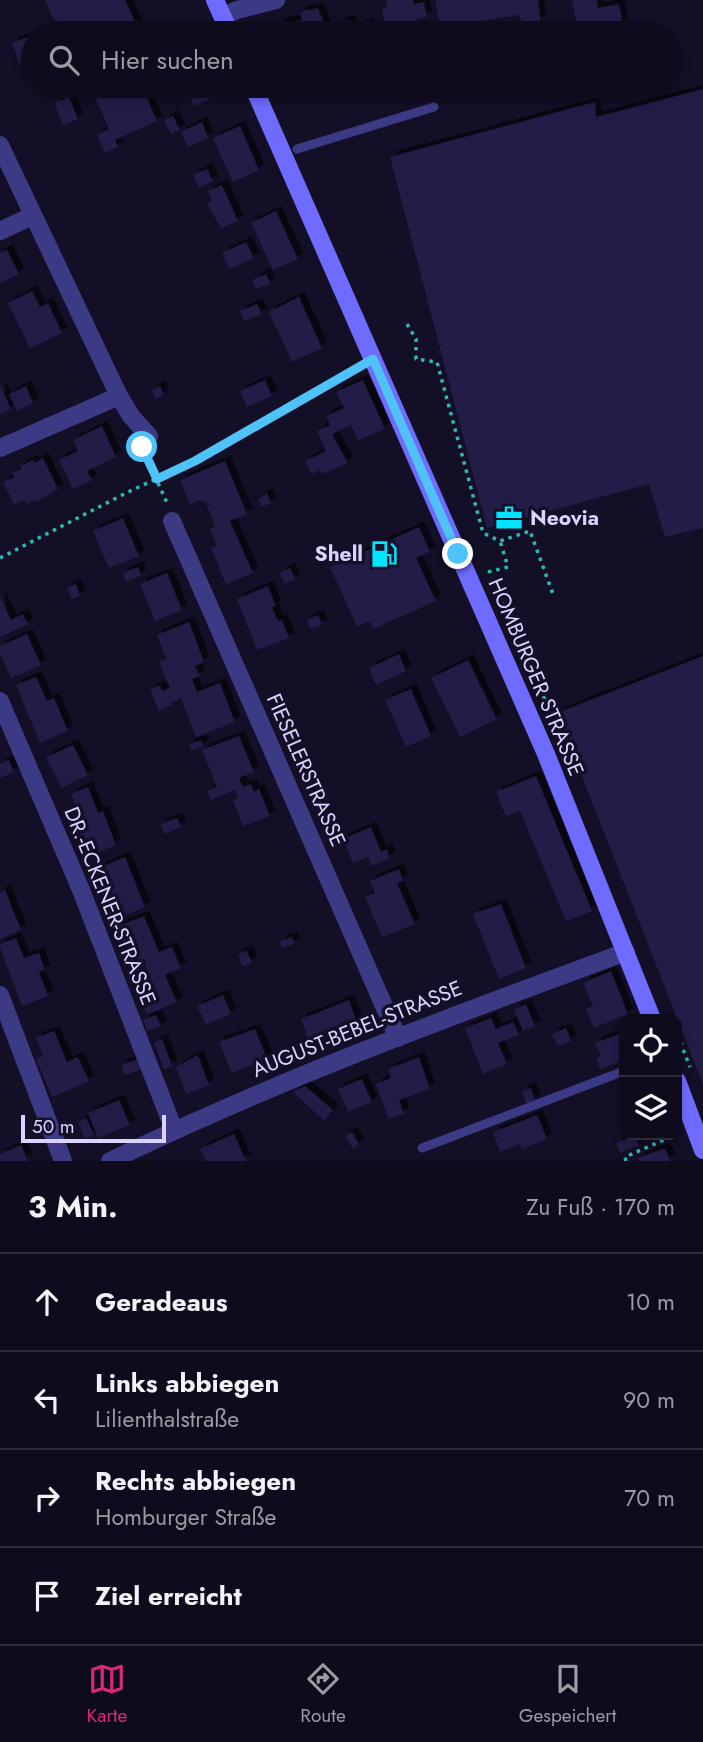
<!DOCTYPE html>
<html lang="de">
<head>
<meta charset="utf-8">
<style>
  body { margin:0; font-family:Jost,sans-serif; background:#171425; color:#f1f3f6 }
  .controls { position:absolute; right:21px; bottom:21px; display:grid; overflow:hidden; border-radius:14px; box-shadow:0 4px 10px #0003 }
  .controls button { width:63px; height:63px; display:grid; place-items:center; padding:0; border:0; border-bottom:2px solid #2e2b3b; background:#0e0b1c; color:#f1f3f6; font:35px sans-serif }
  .scale { position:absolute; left:21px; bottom:18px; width:145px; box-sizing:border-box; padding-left:7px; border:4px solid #d9d4ff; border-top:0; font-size:19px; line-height:24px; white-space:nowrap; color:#d9d4ff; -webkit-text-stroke:5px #130f26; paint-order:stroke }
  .stop { position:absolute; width:21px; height:21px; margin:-16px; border:5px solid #4fc3f7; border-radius:50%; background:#fff }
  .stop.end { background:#4fc3f7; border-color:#fff; box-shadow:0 2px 7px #0008 }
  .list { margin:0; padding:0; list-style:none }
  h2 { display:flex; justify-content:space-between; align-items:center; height:91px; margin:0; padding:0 28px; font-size:30px }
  h2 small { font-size:23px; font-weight:400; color:#9b9ba3 }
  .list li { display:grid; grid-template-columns:46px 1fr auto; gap:21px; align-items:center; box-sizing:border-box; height:98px; padding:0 28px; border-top:2px solid #2e2b3b }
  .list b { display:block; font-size:26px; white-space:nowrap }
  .list p { margin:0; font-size:23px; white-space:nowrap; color:#9b9ba3 }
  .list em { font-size:23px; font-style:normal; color:#9b9ba3 }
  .icon { flex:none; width:38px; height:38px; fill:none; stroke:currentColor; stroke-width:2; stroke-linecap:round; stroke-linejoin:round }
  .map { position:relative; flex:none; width:703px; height:1161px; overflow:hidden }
  .search { position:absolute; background:#0e0b1c; box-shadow:0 4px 10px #0003; left:21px; right:21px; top:21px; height:77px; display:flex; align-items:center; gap:18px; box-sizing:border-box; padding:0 24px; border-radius:38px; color:#9b9ba3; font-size:26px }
  .sheet { height:483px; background:#0e0b1c }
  nav { display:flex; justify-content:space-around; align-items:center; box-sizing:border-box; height:98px; border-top:2px solid #2e2b3b; background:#0e0b1c; font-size:19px; color:#9b9ba3 }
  nav a { display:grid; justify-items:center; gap:4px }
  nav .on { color:#db2777 }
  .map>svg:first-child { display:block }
  .building { fill:#241b47; filter:url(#shadow) }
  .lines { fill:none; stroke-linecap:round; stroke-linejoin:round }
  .path { stroke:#2fb8b0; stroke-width:3.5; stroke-dasharray:3.5 5; stroke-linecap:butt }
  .service { stroke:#3d3a85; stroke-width:9 }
  .minor { stroke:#3d3a85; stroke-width:18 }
  .secondary { stroke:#6f6bff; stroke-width:18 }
  .route { stroke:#4fc3f7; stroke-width:9 }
  .labels { text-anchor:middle; stroke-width:7; stroke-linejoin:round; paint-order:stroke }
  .poi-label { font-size:21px; font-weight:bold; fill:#d9d4ff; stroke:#130f26; text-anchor:start }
  .street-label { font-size:21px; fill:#d9d4ff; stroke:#130f26 }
</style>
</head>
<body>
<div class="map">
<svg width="703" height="1161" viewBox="0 0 703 1161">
  <defs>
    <filter id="shadow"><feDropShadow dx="5.5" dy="-5.5" stdDeviation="0" flood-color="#0009"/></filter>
  </defs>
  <rect width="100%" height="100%" fill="#130f26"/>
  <path class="building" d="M45,0H125L138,28L145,26L153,28L155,33H60Z
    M386,0H413L414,4L424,2L427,17L417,19V22L385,27L382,9L387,8Z
    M435,0H538L541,22L535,23L536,29L522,31L520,15L440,27Z
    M572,0H597L598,8L619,4L623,25L578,32Z
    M318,8L328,33H273L280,23L302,20L300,12Z
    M349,20L353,29L367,23L371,33H330L341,29L339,24Z
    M33,35V57L19,63L12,43Z
    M126,86H142L157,121L115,140L118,147L105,153L97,135L109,129L96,99Z
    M185,86H222L225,92L194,106Z
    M703,89V528L665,537L649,484L487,528L390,157L595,102L596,117Z
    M69,97L78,119L63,125L54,103Z
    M173,116L180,130L171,134L164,120Z
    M202,122L208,138L188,147L181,132Z
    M240,126L259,170L233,182L213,138Z
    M207,169L213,181L199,188L193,175Z
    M222,185L238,221L221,228L207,204L212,202L208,191Z
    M276,211L298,259L273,270L251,223Z
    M246,242L254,258L229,269L222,253Z
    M7,250L19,274L0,283V253Z
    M266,274L270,284L256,289L252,280Z
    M32,291L40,307L48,303L62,333L30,348L8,303Z
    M299,297L322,348L292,362L269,312Z
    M257,304L262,314L244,321L240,311Z
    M265,380L272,396L247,407L240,391Z
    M363,380L385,429L358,440L351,425L332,434L348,463L322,474L320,470L312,474L305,461L326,451L317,431L330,425L326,416L344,408L336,392Z
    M0,385L11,409L0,415Z
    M26,386L33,403L17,411L9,394Z
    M160,386L164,395L156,399L152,390Z
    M102,426L116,457L87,471L92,480L73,489L59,460L78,451L73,440Z
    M43,458L58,489L36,502L35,500L27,504L25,500L14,505L3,482L14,477L12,473L21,469L20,466L33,460L34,463Z
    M225,461L247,514L230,521L253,573L226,584L211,548L217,546L210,529L215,527L206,503L199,500L190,504L180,480Z
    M267,493L271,503L261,507L259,499Z
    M123,518L139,556L109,568L93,531Z
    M419,527L430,552L416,558L436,601L373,629L370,621L357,627L330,567Z
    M138,567L141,575L126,582L123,573Z
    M290,568L295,579L285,584L280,573Z
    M167,573L182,610L155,621L140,584Z
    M76,584L80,596L72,599L67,588Z
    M268,586L276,606L272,607L278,621L282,620L289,638L257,650L237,599Z
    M0,596L11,620L23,614L28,624L0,637Z
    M318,615L322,625L310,629L307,620Z
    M189,622L204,662L195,666L200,676L192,679L197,692L220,683L235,722L196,737L181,698L171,703L172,705L159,711L150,689L160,686L162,691L170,688L159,662L166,659L157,635Z
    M27,634L41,665L11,678L0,654V646Z
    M399,654L406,671L376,685L369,668Z
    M703,656V1084L557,713Z
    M468,660L497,719L460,737L431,678Z
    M36,677L47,701L54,698L68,731L40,743L16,685Z
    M411,689L431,736L406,747L385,700Z
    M239,736L254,772L239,778L243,787L251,784L254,792L259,789L270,816L243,826L233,800L239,798L235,790L211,800L207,791L217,787L202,750Z
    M201,740L203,746L191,751L189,745Z
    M73,745L88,775L61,788L46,757Z
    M9,760L14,772L0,778V764Z
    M536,776L592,911L566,921L520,811L506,816L496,792Z
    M88,787L98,813L103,811L116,845L89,856L75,822L81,820L71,794Z
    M177,818L181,827L164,834L161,824Z
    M371,827L381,852L387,849L390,858L372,866L368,857L353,863L343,839Z
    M125,857L145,907L121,917L117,906L108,910L92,871Z
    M399,869L403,881L397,883L415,924L382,937L365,897L375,893L370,881Z
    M5,890L21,930L0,939V892Z
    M501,904L526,968L499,979L473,914Z
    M144,916L159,952L172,947L181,968L165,975L177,1002L147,1015L135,987L151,980L142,959L129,965L114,928Z
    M292,937L294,944L282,948L280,941Z
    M16,938L24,958L39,953L45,970L39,972L48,996L22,1006L0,948V944Z
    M247,951L252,963L242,966L238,954Z
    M611,971L628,1014L594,1028L586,1009L593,1006L583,983Z
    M223,995L231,1014L206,1025L197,1006Z
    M349,1000L358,1025L310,1043L301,1019Z
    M526,1004L535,1026L523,1031L514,1010Z
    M156,1015L161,1026L147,1031L143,1020Z
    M491,1018L496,1029L513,1022L519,1035L498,1043L507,1064L483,1074L465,1028Z
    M566,1028L571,1041L558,1046L552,1034Z
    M255,1029L267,1059L232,1073L219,1042Z
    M54,1031L67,1062L78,1057L89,1081L52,1097L36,1059L43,1056L36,1038Z
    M622,1033L624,1060L600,1069L596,1058L601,1056L595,1043Z
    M162,1039L172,1066L164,1069L154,1043Z
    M198,1055L209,1085L186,1094L176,1067Z
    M419,1057L430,1089L399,1100L404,1114L389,1119L376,1084L391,1078L388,1069Z
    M138,1059L142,1069L125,1075L121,1065Z
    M362,1079L372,1102L348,1112L338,1089Z
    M305,1086L333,1110L324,1121L293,1092Z
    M531,1088L535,1101L526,1104L522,1091Z
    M119,1100L130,1125L98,1138L88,1113Z
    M537,1115L547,1139L522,1149L520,1144L500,1152L493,1132Z
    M86,1118L94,1135L85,1139L78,1122Z
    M352,1132L359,1144L353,1149L345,1136Z
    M234,1134L246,1161H206L200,1149Z
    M635,1136L639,1145L620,1153L616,1143Z
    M21,1145L28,1161H0V1154Z
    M665,1148L670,1161H639L638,1158Z"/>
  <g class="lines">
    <path class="path" d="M407,324L416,339V359L437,362L483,533L500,541L530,531L553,594
      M144,452L168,505
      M0,558L128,492L195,461L356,369
      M488,572L508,567L500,541
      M502,603L547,705
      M677,1034L690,1067
      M626,1161L625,1157L675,1135"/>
    <path class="service" d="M297,149L434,107
      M422,1148L624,1071"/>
    <path class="minor" d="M223,16L237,10L276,0
      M0,145L119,396L131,416L149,436
      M0,231L32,216
      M0,448L119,396
      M172,521L398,1038
      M0,701L81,890L174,1130
      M0,995L63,1161
      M110,1161C277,1080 452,1016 626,952"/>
    <path class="secondary" d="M215,0L230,33
      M253,86L546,754L652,1019
      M677,1081L703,1150"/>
  </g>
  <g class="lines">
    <path class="route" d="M142,447L157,479L195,461L373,359L458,554"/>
  </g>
  <defs>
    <symbol id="office-bare" viewBox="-9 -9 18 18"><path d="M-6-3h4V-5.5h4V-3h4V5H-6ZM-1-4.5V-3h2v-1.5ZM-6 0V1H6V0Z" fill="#00e5ff" stroke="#130f26" stroke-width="2.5" paint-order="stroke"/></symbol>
    <symbol id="fuel-bare" viewBox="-9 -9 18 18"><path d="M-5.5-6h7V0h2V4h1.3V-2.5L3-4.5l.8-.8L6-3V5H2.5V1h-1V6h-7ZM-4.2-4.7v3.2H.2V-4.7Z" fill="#00e5ff" stroke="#130f26" stroke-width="2.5" paint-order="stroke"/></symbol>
  </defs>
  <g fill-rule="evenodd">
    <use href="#office-bare" x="490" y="499" width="38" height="38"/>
    <use href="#fuel-bare" x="365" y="535" width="38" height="38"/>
  </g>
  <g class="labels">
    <g class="poi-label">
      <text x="530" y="525">Neovia</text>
      <text x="363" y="561" text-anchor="end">Shell</text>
    </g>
    <g class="street-label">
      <text transform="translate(536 677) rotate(67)" y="7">HOMBURGER STRASSE</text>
      <text transform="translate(306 770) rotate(66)" y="7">FIESELERSTRASSE</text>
      <text transform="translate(110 906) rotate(68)" y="7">DR.-ECKENER-STRASSE</text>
      <text transform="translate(357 1029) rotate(-22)" y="7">AUGUST-BEBEL-STRASSE</text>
    </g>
  </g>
</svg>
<div class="controls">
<button><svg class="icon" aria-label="locate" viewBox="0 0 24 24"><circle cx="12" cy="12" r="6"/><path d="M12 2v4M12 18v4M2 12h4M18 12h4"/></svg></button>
<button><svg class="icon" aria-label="layers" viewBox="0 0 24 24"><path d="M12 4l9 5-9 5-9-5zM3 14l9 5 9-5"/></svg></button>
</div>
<div class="scale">50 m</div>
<div class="stop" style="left:142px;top:447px"></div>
<div class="stop end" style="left:458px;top:554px"></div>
<div class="search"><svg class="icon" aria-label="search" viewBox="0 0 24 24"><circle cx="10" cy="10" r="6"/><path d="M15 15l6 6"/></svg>Hier suchen</div>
</div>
<section class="sheet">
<h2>3 Min.<small>Zu Fuß · 170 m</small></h2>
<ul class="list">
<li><svg class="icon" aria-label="ahead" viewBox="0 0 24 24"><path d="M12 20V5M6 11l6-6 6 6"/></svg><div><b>Geradeaus</b></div><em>10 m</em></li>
<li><svg class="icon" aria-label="left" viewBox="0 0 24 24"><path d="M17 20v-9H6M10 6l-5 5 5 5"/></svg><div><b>Links abbiegen</b><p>Lilienthalstraße</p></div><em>90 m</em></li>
<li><svg class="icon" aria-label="right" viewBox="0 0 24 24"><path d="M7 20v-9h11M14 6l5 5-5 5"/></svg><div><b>Rechts abbiegen</b><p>Homburger Straße</p></div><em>70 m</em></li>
<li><svg class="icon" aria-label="arrive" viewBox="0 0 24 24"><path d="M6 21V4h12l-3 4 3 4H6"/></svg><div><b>Ziel erreicht</b></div></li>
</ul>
</section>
<nav>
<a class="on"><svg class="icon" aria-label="map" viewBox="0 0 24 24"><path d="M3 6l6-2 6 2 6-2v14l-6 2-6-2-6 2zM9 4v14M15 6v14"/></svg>Karte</a>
<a><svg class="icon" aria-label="directions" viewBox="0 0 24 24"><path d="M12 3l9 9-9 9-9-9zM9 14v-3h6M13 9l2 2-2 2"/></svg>Route</a>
<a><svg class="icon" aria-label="saved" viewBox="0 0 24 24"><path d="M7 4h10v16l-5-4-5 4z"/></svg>Gespeichert</a>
</nav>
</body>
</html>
